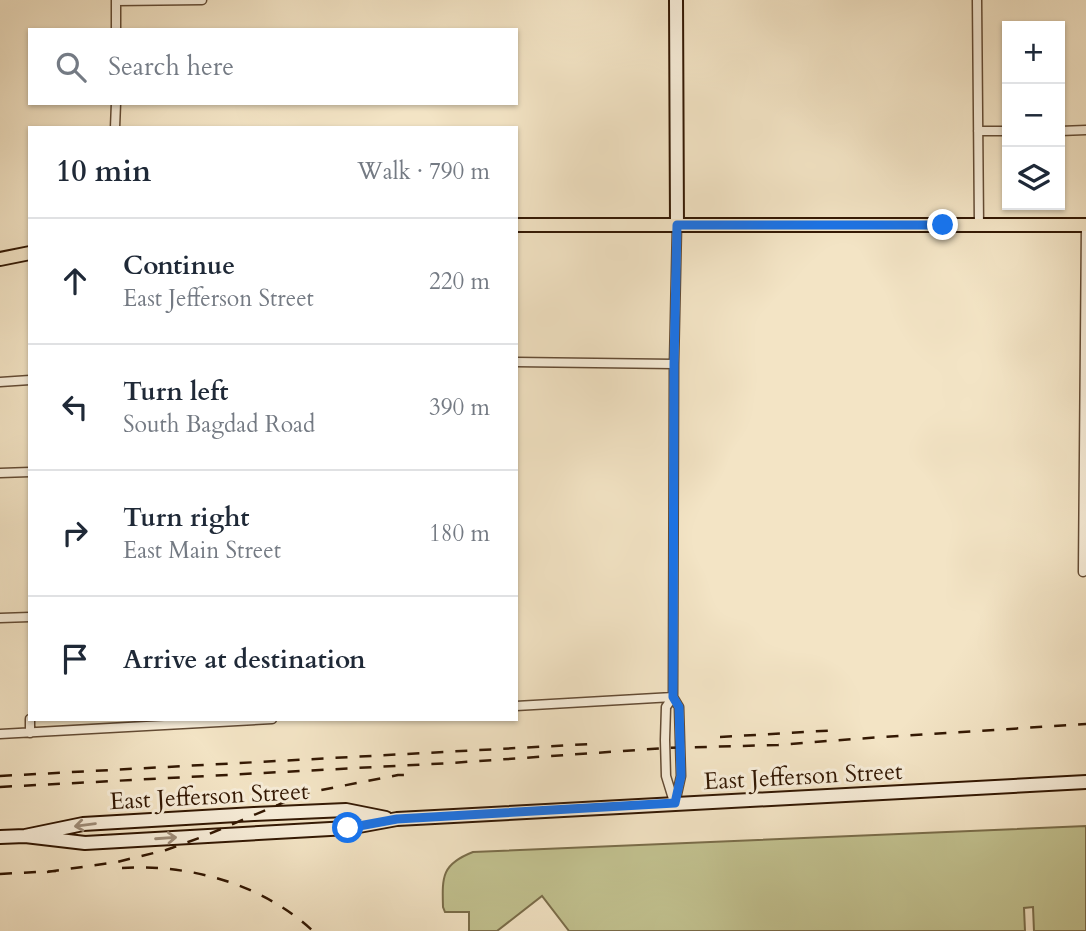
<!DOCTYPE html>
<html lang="en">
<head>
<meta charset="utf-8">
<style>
  body { margin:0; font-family:Cardo,serif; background:#f2f2f3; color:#1f2937 }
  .controls { position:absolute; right:21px; top:21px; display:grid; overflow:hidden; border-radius:0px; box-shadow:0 2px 5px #0004 }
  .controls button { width:63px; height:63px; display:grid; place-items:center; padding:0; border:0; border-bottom:2px solid #e0e1e3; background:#fff; color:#1f2937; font:35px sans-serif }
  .stop { position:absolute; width:21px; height:21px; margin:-16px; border:5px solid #1a73e8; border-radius:50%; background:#fff }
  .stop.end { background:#1a73e8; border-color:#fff; box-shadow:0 2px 7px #0008 }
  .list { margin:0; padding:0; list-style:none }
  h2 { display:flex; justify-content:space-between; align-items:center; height:91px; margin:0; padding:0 28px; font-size:30px }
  h2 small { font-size:23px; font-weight:400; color:#747a83 }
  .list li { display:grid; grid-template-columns:46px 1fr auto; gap:21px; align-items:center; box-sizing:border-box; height:126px; padding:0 28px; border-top:2px solid #e0e1e3 }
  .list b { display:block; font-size:26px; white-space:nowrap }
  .list p { margin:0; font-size:23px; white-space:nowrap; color:#747a83 }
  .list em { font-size:23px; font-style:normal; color:#747a83 }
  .icon { flex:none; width:38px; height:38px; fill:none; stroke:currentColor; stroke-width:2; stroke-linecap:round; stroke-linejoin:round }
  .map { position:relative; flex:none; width:1086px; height:931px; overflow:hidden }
  .search { position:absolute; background:#fff; box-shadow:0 2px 5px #0004; left:28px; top:28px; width:490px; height:77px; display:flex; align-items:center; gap:18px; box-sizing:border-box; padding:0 24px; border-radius:0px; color:#747a83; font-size:26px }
  .panel { position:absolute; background:#fff; box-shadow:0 2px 5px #0004; left:28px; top:126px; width:490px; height:595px; border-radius:0px }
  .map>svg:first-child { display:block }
  .green { fill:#c2c290; stroke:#7a6d4a; stroke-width:2 }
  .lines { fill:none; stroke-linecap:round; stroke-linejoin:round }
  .street-casing { stroke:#634b34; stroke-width:11 }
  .secondary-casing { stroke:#331803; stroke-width:16 }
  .primary-casing { stroke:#331803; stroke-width:16 }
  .street { stroke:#f7edd9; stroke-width:8 }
  .secondary { stroke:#f7edd9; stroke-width:12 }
  .primary { stroke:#f3e4c5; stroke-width:12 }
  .rail { stroke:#331803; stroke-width:2.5; stroke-dasharray:12 12; stroke-linecap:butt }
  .oneway { stroke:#9f8d79 }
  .route { stroke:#1a73e8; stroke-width:9 }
  .labels { text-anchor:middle; stroke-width:6; stroke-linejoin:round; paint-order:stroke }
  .street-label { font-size:24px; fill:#331803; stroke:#f7edd9 }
</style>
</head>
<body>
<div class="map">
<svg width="1086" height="931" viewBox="0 0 1086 931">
  <rect width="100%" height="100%" fill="#f3e4c5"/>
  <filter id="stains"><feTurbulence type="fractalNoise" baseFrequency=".00286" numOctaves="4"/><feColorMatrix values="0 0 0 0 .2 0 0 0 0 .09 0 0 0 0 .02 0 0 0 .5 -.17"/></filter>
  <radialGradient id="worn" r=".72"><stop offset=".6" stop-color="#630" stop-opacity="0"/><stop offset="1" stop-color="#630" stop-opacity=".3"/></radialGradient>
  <path class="green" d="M1086,826V931H1034L1033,907L1024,908L1025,931H569L542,896L497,931H469V912H445L443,907C442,876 442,864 473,852Z"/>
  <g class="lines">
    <defs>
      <path id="street" d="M977,0L979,225
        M116,1L202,0
        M116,30V0
        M115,128L116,103
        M978,131H1007
        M1060,131L1086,130
        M516,362L674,364
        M0,382L30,380
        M0,473L30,472
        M1083,572L1086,225
        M0,618L30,617
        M673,697L666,707L665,740L666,776L674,802
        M516,706L673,697
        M30,733V719
        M0,734L272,719
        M675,803L681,776L679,707L673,697L674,364L677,225"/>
      <path id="secondary" d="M676,0L677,225
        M25,836L85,843L348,828L397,819L1086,782
        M0,837L25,836L83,824L254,814L346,810L386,818"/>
      <path id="primary" d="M516,225H1086
        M0,259L30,253"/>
    </defs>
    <use href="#street" class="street-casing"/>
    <use href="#secondary" class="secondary-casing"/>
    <use href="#primary" class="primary-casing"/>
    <use href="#street" class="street"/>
    <use href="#secondary" class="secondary"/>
    <use href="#primary" class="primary"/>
    <path class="rail" d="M720,737L839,730
      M0,776L591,744
      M0,787L451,763L666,748L778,745L853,739L1086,724
      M122,868C191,864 262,884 313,931
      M47,872L117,862L166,850L202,837L306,793L398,775H410
      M0,874L56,871"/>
  </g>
  <defs><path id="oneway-shaft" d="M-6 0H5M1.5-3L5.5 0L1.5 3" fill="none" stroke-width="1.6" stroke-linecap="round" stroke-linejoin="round" transform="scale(1.75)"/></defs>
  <g class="oneway">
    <use href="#oneway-shaft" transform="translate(85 825) rotate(173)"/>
    <use href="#oneway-shaft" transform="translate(166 838) rotate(-4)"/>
  </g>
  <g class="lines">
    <path class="route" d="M348,828L397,819L675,803L681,776L679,707L673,697L674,364L677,225H943"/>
  </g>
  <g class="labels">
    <g class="street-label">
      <text transform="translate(803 776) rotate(-3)" y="8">East Jefferson Street</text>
      <text transform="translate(209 796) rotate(-3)" y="8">East Jefferson Street</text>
    </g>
  </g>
  <rect width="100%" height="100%" filter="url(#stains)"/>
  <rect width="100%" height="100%" fill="url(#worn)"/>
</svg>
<div class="controls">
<button>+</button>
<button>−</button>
<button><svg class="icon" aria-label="layers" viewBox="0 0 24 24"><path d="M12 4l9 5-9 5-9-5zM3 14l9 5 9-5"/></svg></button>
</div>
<div class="stop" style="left:348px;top:828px"></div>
<div class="stop end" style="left:943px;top:225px"></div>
<div class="search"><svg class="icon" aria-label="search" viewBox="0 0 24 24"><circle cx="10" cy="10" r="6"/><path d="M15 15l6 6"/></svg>Search here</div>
<section class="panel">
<h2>10 min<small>Walk · 790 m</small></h2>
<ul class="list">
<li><svg class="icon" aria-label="ahead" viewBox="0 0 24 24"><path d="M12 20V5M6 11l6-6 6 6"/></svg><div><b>Continue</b><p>East Jefferson Street</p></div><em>220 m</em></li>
<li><svg class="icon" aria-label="left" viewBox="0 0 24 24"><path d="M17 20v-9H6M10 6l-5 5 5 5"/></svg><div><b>Turn left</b><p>South Bagdad Road</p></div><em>390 m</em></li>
<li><svg class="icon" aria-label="right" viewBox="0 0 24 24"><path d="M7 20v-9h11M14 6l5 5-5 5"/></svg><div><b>Turn right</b><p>East Main Street</p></div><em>180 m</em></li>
<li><svg class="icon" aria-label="arrive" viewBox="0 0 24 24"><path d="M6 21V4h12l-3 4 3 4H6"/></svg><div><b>Arrive at destination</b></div></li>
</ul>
</section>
</div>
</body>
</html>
